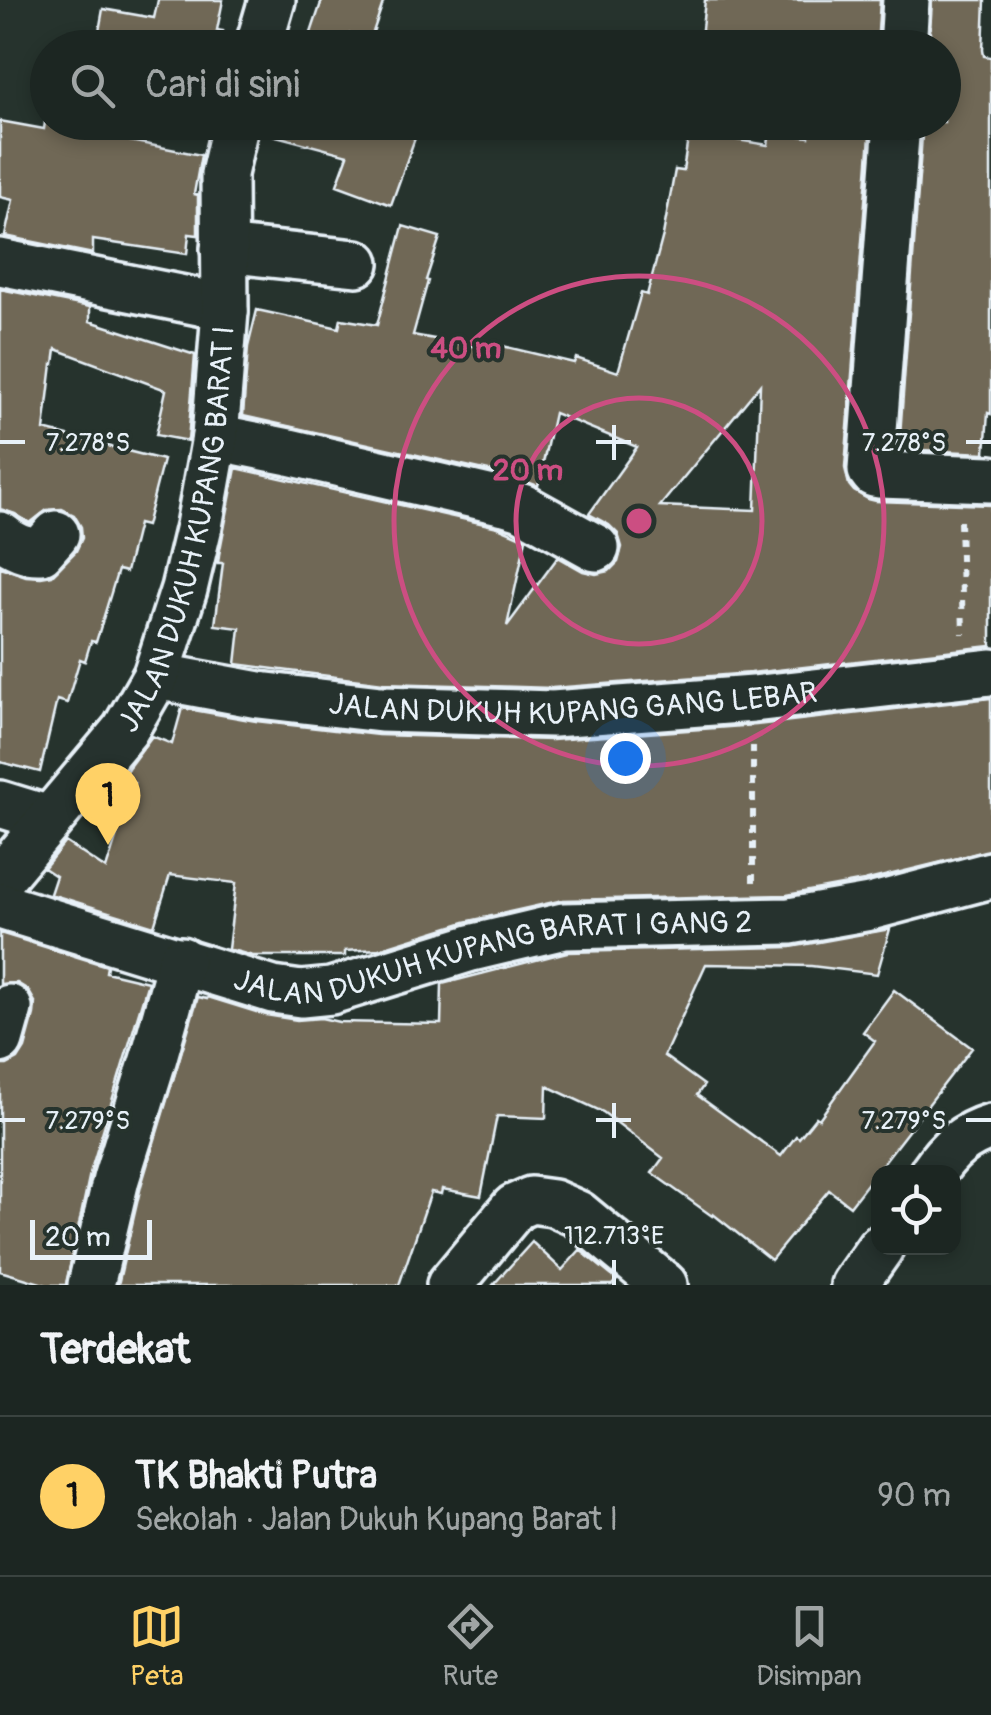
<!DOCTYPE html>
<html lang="id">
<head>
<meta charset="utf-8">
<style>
  body { margin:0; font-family:Pangolin,sans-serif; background:#252e2a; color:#f1f3f6 }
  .controls { position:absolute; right:30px; bottom:30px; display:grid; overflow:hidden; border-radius:20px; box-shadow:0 5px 15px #0003 }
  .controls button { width:90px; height:90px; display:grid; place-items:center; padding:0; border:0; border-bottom:2px solid #3a4340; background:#1c2622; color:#f1f3f6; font:50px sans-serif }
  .scale { position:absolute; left:30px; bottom:25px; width:122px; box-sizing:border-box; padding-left:10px; border:5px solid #e8f1f8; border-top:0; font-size:28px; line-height:35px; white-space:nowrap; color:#e8f1f8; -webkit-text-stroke:8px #26332d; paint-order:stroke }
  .you { position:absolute; left:625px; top:758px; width:35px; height:35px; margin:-25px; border:8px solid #fff; border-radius:50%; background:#1a73e8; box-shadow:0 0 0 15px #1a73e833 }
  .badge { display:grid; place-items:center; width:65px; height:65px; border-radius:50%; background:#ffd166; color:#111; font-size:32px; font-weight:700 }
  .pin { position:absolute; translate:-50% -82px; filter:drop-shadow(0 2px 5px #0008) }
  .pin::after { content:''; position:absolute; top:52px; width:35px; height:30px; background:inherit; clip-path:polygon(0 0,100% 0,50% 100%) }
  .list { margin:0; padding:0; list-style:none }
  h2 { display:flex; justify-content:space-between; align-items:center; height:130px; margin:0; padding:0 40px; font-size:42px }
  h2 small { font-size:32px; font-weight:400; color:#a0a5a5 }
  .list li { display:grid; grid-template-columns:65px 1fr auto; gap:30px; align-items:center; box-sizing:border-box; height:160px; padding:0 40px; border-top:2px solid #3a4340 }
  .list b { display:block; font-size:38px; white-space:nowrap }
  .list p { margin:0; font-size:32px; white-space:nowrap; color:#a0a5a5 }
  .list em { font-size:32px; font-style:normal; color:#a0a5a5 }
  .icon { flex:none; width:55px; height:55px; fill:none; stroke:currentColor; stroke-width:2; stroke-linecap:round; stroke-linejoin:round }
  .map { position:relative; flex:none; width:991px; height:1285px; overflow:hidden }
  .search { position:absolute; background:#1c2622; box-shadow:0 5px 15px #0003; left:30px; right:30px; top:30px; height:110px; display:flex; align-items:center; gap:25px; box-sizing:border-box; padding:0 35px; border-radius:55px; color:#a0a5a5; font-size:38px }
  .sheet { height:290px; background:#1c2622 }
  nav { display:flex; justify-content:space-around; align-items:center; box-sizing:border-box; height:140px; border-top:2px solid #3a4340; background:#1c2622; font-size:28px; color:#a0a5a5 }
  nav a { display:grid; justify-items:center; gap:5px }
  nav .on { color:#ffd166 }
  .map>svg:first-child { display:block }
  .building { fill:#6f6857; stroke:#e8f1f8; stroke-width:2.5; fill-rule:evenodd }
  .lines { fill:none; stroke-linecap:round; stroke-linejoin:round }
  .minor-casing { stroke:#e8f1f8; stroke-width:52 }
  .path { stroke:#e8f1f8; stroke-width:6; stroke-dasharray:8 8; stroke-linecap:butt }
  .minor { stroke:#26332d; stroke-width:45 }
  .ticks { fill:none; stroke:#e8f1f8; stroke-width:4 }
  .ring { fill:none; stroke:#cc4e82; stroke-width:5 }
  .labels { text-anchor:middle; stroke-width:8; stroke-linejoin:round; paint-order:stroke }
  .street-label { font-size:30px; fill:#e8f1f8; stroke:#26332d }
  .ticks-label { font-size:25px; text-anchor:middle; fill:#e8f1f8; stroke:#26332d; stroke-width:8; stroke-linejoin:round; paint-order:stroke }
  .centre { fill:#cc4e82; stroke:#26332d; stroke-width:5 }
  .ring-label { font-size:30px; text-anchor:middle; font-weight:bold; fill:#cc4e82; stroke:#26332d; stroke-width:8; stroke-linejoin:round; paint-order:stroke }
</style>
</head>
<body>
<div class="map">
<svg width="991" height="1285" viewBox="0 0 991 1285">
  <rect width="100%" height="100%" fill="#26332d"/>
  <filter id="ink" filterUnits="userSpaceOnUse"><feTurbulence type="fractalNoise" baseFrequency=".01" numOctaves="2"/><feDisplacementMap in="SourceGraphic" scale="20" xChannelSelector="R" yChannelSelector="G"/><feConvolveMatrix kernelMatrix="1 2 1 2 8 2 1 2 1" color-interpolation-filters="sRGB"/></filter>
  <g filter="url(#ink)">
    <path class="building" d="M158,0H223L217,30L223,31L221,48H96L103,9L154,18Z
      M322,0H384L370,41L350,34L344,48H306Z
      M705,0H880L877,48H700Z
      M932,0H985L983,50L984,56L991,57V414L988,413L985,453L899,449L923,122H944V48H929Z
      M0,121L44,129L45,122H134L130,141L201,155L194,194L198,195V235L189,234L187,254L93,240V254L5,236L13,200L0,197Z
      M266,122H369L415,138L391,205L337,185L348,155L265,133Z
      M809,122H871L845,468L849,485L854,491L868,499L876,501L991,505V646L751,673L552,688L383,683L236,664L240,628L215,625L223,563H218L219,555L236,468L498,527L526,539L507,626L558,557L583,571L596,574L609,571L618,562L622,547L618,534L609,525L589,514L637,447L554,413L538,486L511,476L243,416L248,347L257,310L339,328L341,319L377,325L403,226L440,237L426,280L428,281L413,335L488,349L490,343L574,363L576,358L618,372L641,293L647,295L663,235L675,170L683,171L689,132L768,145L770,132L809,137ZM760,385L755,510L660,506Z
      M0,289L90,307V321L195,355L188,441L156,435L166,390L56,349L54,364H52L44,430L163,460L146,526L138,524L126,572L118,570L96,642L91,641L85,661L80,659L67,703L57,700L40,772L0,762V567L26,576L41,577L52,575L76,551L82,538L81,527L74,515L62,509L47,510L30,523L15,514L0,509Z
      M991,698V850L864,881L787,895L563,900L465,922L379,949L345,951V956H253L228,949L236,883L170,875L154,926L50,894L56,876L44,868L65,842L106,869L134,783L123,779L128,768L152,736L172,744L182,708L256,721L378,735L552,740L756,725Z
      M890,929L877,974L811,966L706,964L664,1056L704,1085L697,1095L781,1156L796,1136L799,1138L816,1117L819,1119L875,1041L863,1032L894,990L972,1048L850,1206L829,1190L771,1260L713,1214L712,1216L652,1173L663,1158L603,1112L547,1086L546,1118L497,1116L481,1196L442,1189L441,1194L431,1192L399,1285H118L141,1186L198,997L207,999L208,997L266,1015L297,1020L321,1018L339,1022L441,1024L442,984L567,952L791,947Z
      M0,933L107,966L106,972L148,982L90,1173L66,1285H47L0,1271V1065H7L18,1059L25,1048L34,1015L35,1002L28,990L17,983L0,984Z
      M532,1242L562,1270L580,1250L617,1280L612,1285H493Z"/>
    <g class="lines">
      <defs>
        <g id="minor">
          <path d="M258,48L272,0"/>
          <path d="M903,48L906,0"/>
          <path d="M897,122L871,470L874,474L880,475L991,479"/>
          <path d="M224,249L356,263"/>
          <path d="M0,262L214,305L225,311"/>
          <path d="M215,437L289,452L505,502L522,507L596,548"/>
          <path d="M0,535C12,545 25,552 41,551L56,534"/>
          <path id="s1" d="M156,676L259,695L381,709L553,714L753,699L991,672"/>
          <path d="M0,804L49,819"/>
          <path id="s2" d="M0,879L125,730L156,676L184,589L199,526L215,437L225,311L224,174L236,122"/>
          <path id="s3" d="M0,906L273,990L301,994L331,991L471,948L564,926L790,921L870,907L991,875"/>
          <path d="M0,1040L9,1008"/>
          <path d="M933,1172C948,1150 964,1135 991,1127"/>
          <path d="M91,1285L116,1179L154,1057L181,960"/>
          <path d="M450,1285L515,1207L531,1200L553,1203L578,1214L664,1285"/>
          <path d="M854,1285L880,1248"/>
        </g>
      </defs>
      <use href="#minor" class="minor-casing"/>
      <path class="path" d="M960,521L963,634
        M753,882V740"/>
      <use href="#minor" class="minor"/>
    </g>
  </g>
  <path class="ticks" d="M614,425V460M0,442H25M596,442H631M966,442H991M614,1103V1138M0,1120H25M596,1120H631M966,1120H991M614,1260V1285"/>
  <g class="ring">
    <circle cx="639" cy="521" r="123"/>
    <circle cx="639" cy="521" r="245"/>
  </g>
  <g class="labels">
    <g class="street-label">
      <text dy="10" stroke="none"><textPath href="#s2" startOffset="405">JALAN DUKUH KUPANG BARAT I</textPath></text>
      <text dy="10" stroke="none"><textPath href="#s1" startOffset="420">JALAN DUKUH KUPANG GANG LEBAR</textPath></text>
      <text dy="10" stroke="none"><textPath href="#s3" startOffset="510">JALAN DUKUH KUPANG BARAT I GANG 2</textPath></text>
    </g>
  </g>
  <g class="ticks-label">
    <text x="88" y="451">7.278°S</text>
    <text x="904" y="451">7.278°S</text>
    <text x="88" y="1129">7.279°S</text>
    <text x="904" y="1129">7.279°S</text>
    <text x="614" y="1244">112.713°E</text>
  </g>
  <circle cx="639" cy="521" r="15" class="centre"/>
  <g class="ring-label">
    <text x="466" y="358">40 m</text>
    <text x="528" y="480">20 m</text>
  </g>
</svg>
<div class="controls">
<button><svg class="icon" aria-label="locate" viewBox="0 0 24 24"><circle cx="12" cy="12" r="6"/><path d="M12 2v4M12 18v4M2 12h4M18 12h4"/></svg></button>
</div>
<div class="scale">20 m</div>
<div class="you"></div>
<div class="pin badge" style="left:108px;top:845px">1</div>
<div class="search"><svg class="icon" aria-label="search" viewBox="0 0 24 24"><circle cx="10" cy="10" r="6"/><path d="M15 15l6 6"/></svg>Cari di sini</div>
</div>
<section class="sheet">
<h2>Terdekat<small></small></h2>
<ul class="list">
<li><span class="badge">1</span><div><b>TK Bhakti Putra</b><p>Sekolah · Jalan Dukuh Kupang Barat I</p></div><em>90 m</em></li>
</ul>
</section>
<nav>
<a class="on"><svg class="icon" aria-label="map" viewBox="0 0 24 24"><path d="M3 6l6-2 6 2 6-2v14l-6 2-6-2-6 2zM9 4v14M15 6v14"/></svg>Peta</a>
<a><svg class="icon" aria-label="directions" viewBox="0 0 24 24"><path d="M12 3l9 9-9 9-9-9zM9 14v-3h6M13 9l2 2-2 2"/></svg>Rute</a>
<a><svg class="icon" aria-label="saved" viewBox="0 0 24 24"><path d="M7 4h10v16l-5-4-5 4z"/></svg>Disimpan</a>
</nav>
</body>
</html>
